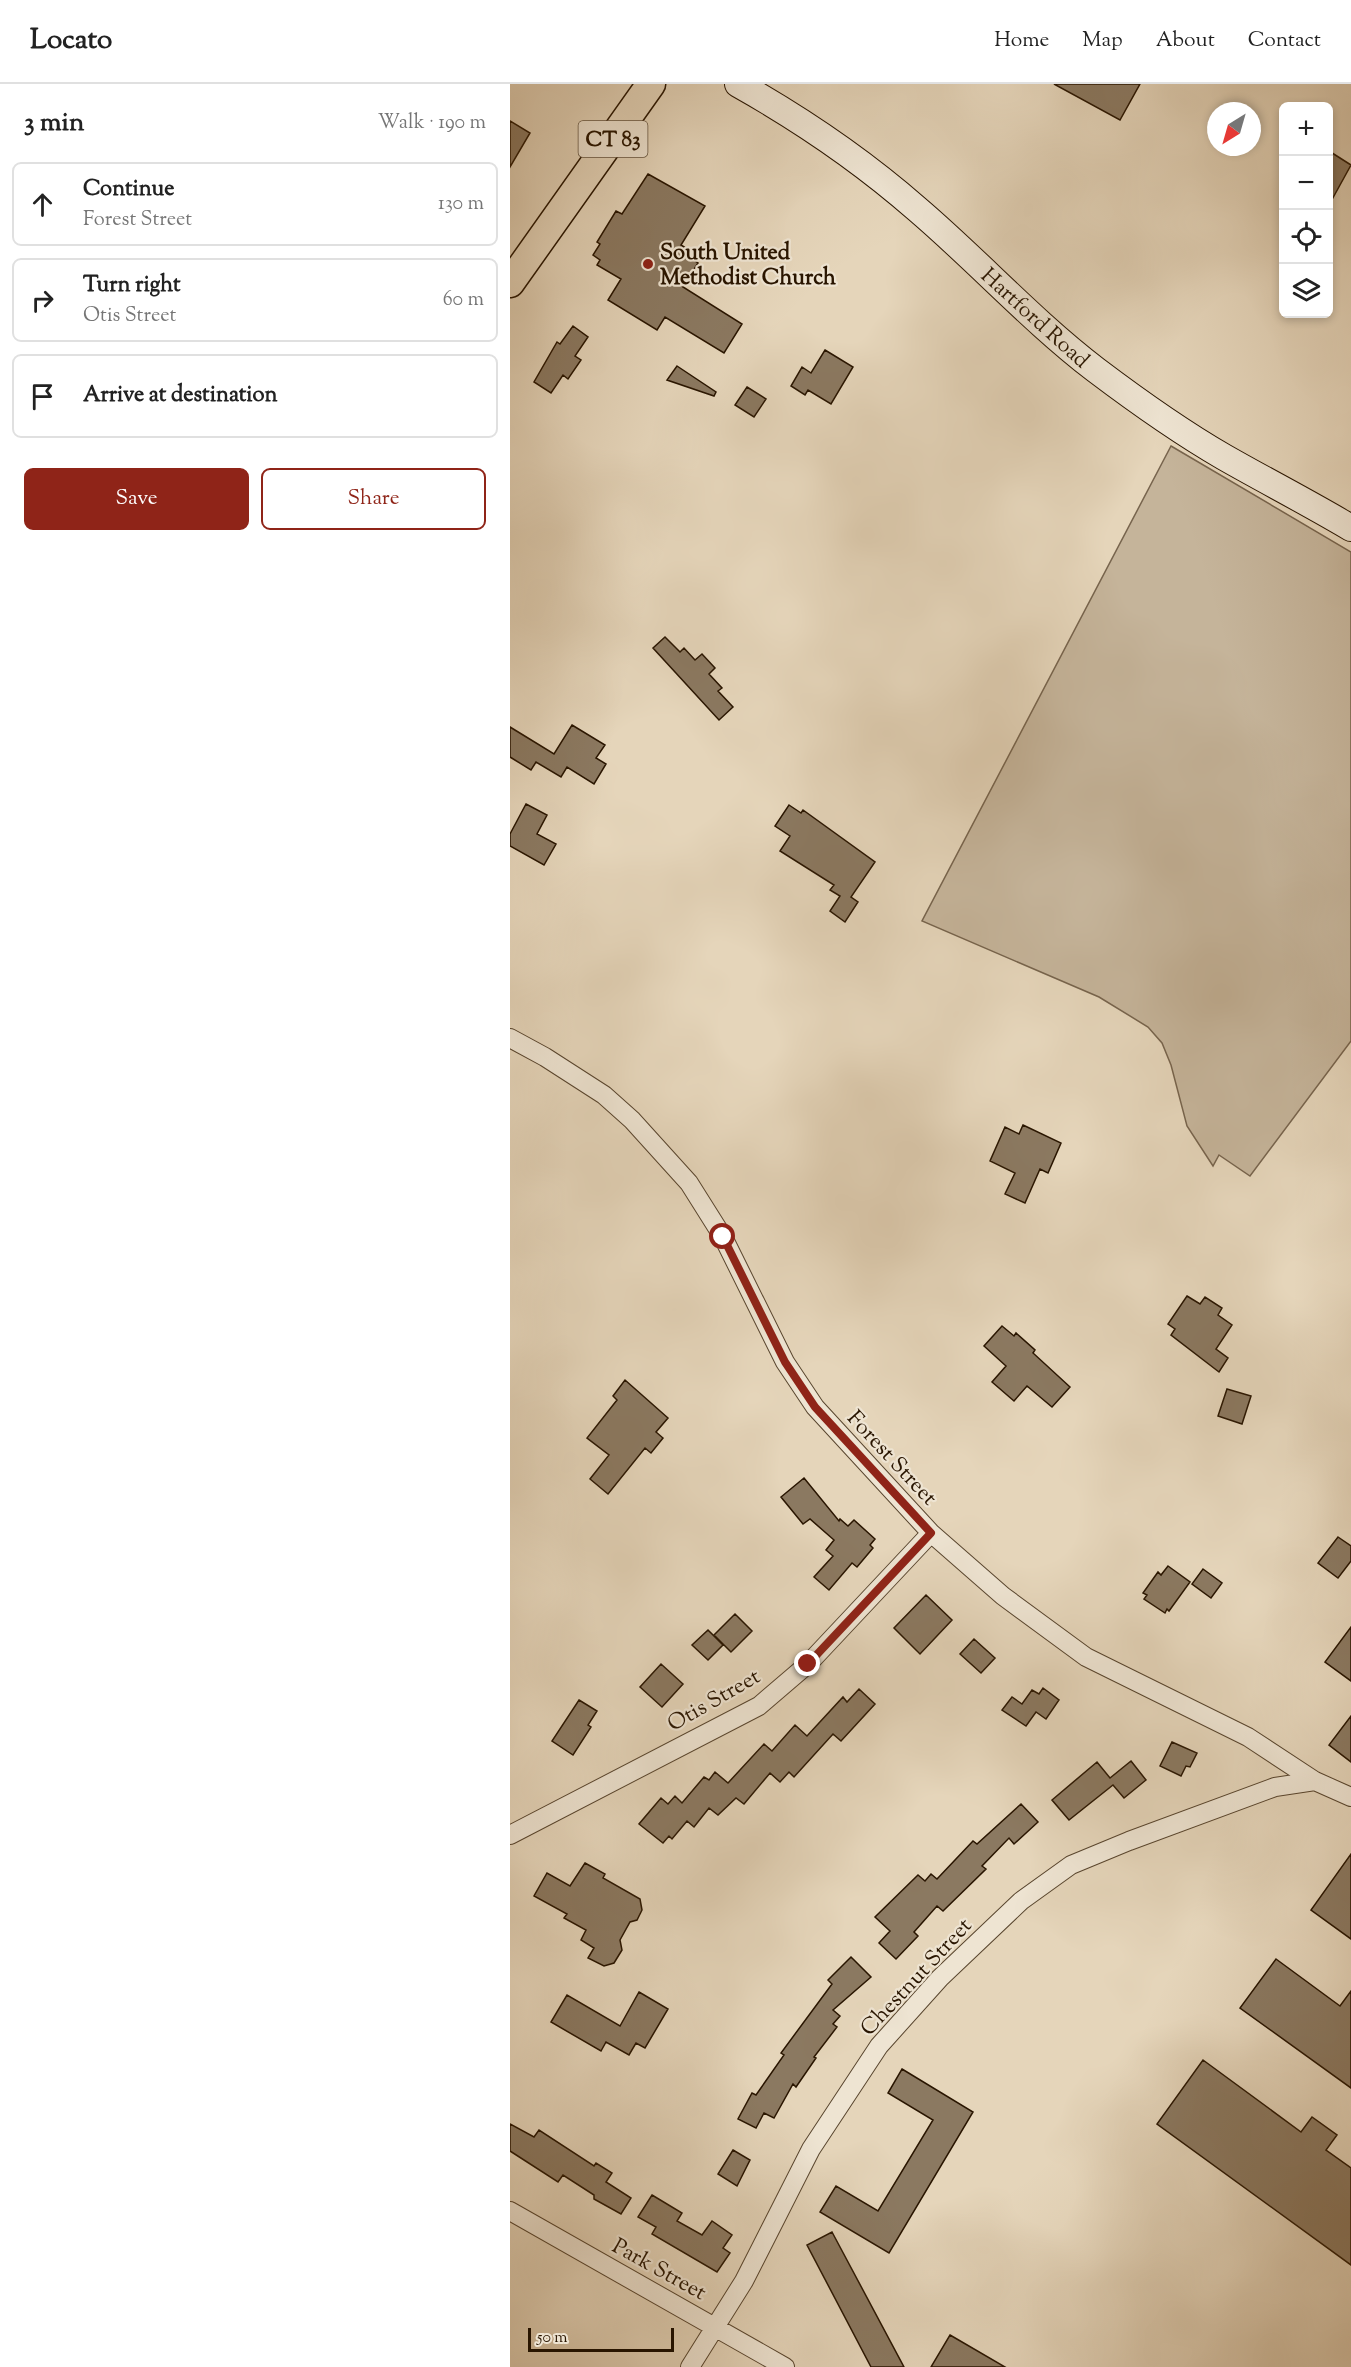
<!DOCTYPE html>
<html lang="en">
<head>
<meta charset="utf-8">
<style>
  body { margin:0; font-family:"Sorts Mill Goudy",serif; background:#f6f6f6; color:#222 }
  .controls { position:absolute; right:18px; top:18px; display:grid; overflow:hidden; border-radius:9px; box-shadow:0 3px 9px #0003 }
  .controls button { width:54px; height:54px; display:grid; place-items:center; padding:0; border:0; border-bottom:2px solid #e0e0e0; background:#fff; color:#222; font:30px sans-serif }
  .compass { position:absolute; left:697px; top:18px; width:54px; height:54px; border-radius:50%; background:#fff; box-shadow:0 3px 9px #0003; rotate:217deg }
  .scale { position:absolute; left:18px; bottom:15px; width:146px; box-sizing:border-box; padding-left:6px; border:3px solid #291500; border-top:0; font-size:16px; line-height:21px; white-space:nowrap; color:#291500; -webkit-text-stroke:4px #eee4d2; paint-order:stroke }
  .stop { position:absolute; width:18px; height:18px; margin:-14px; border:4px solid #8f2418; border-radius:50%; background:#fff }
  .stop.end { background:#8f2418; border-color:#fff; box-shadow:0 2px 6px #0008 }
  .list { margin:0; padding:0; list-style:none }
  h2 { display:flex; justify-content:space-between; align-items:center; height:78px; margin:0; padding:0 24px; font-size:26px }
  h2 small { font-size:20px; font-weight:400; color:#767676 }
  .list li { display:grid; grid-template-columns:39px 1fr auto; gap:18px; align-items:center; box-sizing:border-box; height:84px; margin:0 12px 12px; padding:0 12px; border:2px solid #e0e0e0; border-radius:9px }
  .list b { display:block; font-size:22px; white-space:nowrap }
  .list p { margin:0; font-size:20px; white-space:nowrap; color:#767676 }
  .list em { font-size:20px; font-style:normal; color:#767676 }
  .actions { display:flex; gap:12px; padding:18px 24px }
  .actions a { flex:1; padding:14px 0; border:2px solid #8f2418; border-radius:9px; text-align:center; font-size:21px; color:#8f2418 }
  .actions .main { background:#8f2418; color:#fff }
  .icon { flex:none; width:33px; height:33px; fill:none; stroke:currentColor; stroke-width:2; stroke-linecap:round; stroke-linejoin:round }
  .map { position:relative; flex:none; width:841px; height:2283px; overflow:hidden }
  header { display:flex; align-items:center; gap:36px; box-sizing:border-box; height:84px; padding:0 30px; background:#fff; border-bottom:2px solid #e0e0e0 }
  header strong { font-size:28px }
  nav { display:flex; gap:33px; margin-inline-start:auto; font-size:21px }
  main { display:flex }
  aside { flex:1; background:#fff }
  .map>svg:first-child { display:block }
  .green { fill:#c5b49a; stroke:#77644d; stroke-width:1.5 }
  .building { fill:#8b7961; stroke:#291500; stroke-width:1.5 }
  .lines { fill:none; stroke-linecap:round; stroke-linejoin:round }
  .street-casing { stroke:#58452e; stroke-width:20 }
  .secondary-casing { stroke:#291500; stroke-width:28 }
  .primary-casing { stroke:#291500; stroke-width:31 }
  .street { stroke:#eee4d2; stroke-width:18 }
  .secondary { stroke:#eee4d2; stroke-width:26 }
  .primary { stroke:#e5d5ba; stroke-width:28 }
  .route { stroke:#8f2418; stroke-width:8 }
  .poi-dot { fill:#8f2418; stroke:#eee4d2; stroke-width:2 }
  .labels { text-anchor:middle; stroke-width:4.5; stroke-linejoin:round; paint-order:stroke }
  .shield { fill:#eee4d2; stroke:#64533f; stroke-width:1.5 }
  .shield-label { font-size:21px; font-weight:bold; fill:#291500 }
  .poi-label { font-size:22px; font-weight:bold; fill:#291500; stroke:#eee4d2; text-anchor:start }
  .street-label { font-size:22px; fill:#291500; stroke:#eee4d2 }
</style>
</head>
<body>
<header>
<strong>Locato</strong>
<nav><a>Home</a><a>Map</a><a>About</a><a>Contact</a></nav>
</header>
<main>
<aside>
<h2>3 min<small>Walk · 190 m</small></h2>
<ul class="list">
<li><svg class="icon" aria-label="ahead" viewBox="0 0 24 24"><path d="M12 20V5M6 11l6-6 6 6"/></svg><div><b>Continue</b><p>Forest Street</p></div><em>130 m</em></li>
<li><svg class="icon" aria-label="right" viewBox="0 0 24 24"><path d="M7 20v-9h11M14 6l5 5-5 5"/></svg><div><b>Turn right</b><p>Otis Street</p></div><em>60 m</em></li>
<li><svg class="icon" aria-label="arrive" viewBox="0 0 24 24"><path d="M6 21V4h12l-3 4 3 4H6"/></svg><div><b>Arrive at destination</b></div></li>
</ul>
<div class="actions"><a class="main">Save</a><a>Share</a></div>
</aside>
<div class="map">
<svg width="841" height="2283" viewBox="0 0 841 2283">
  <rect width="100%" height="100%" fill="#e5d5ba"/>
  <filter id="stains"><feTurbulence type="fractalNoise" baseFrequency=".00333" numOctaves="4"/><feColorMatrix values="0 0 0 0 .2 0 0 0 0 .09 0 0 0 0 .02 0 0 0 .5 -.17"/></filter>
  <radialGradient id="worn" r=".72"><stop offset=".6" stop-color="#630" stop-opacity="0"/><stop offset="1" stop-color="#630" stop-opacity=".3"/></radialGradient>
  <path class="green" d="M661,362L841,468V957L740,1092L709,1071L703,1082L677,1042L661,981L652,959L638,943L589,913L412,837Z"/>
  <path class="building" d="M544,0H630L610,36Z
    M0,37L20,49L0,83Z
    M819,67L841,81L819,121Z
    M138,90L195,122L171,161L185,170L182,175L188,179L173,203L232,240L214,269L155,233L147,246L98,216L111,195L87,181L90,176L83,171L90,160L87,158L106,127L112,130Z
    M63,242L78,253L65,272L71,276L58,295L53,291L41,309L24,298L47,258L50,260Z
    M315,266L343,283L321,320L298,306L295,311L281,302L292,283L301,289Z
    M167,282L206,308L204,312L157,296Z
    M237,303L256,315L244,333L225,321Z
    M155,553L170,568L174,564L185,576L192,570L205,584L199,590L212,604L208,607L223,623L209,636L143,564Z
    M62,641L95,661L86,674L96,680L84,700L57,683L51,693L26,678L21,686L0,673V643L44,670Z
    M16,720L37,731L27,750L46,760L34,781L0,762V750Z
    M279,721L291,729L293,726L365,778L341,813L348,818L335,838L320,827L330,812L320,806L324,801L270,767L280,752L265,742Z
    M513,1041L551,1059L538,1089L530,1085L515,1119L495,1110L505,1089L480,1077L495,1043L509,1050Z
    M677,1212L690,1220L695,1213L712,1224L708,1231L722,1241L706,1265L718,1274L709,1288L661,1251L665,1245L658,1240Z
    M492,1242L504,1252L506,1249L525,1266L523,1269L560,1303L542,1323L517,1302L504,1317L482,1298L496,1282L474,1262Z
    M115,1296L158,1334L146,1348L153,1354L141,1369L135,1364L98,1410L80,1395L99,1371L77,1354L107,1316L103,1312Z
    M717,1305L741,1312L732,1340L708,1332Z
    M294,1394L329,1437L330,1435L338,1442L344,1436L365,1455L360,1461L363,1464L347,1483L342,1479L319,1506L304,1493L323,1472L316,1466L324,1456L300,1435L293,1440L271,1413Z
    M828,1453L841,1462V1477L828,1494L808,1479Z
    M658,1482L680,1498L659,1527L657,1525L655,1529L634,1515L637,1511L633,1509L648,1488L651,1491Z
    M693,1485L712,1499L701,1514L682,1500Z
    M416,1511L442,1536L410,1570L384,1544Z
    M225,1530L242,1547L221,1568L204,1551Z
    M841,1543V1597L815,1578Z
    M198,1546L213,1561L198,1576L182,1561Z
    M464,1555L485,1574L471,1589L450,1570Z
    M151,1580L173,1600L152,1623L130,1603Z
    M533,1604L549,1616L536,1635L526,1628L516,1642L492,1626L502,1613L512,1620L522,1606L529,1610Z
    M349,1605L365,1620L331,1657L323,1650L284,1693L279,1688L270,1698L260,1689L234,1720L226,1714L208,1731L199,1724L184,1743L177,1737L162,1755L159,1752L153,1759L129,1740L151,1714L158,1720L165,1712L172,1719L194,1693L199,1696L205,1688L218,1699L254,1660L262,1667L285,1641L297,1652L333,1613L337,1618Z
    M69,1616L87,1627L78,1641L81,1643L63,1671L42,1657Z
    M841,1632V1678L819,1661Z
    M662,1658L687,1669L680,1683L676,1682L671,1692L650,1682Z
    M621,1677L636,1696L614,1714L603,1701L559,1736L542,1716L587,1678L600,1694Z
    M511,1720L528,1738L504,1760L499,1754L472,1782L476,1785L433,1827L427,1822L404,1848L408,1852L386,1875L369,1859L380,1847L365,1833L408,1791L415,1797L421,1790L427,1795L463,1757L467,1760Z
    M841,1770V1855L801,1826Z
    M75,1779L95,1790L93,1794L130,1815L132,1826L127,1836L120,1838L110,1856L112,1866L104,1879L94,1882L78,1874L84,1864L71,1856L76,1846L54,1834L57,1830L24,1812L37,1789L60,1802Z
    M341,1873L361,1893L323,1926L330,1932L323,1940L327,1943L304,1973L306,1974L286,2003L283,2000L264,2034L254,2029L246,2044L228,2035L242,2009L246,2011L274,1971L271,1969L322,1900L318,1896Z
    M766,1875L830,1922L841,1907V2004L730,1924Z
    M129,1908L158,1925L135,1964L126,1959L119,1971L96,1958L91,1967L41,1938L57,1911L110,1942Z
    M693,1976L791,2048L802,2033L827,2051L816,2066L841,2084V2181L647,2040Z
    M392,1985L463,2028L379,2169L310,2128L326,2102L368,2127L423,2036L378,2009Z
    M0,2040L24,2053L29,2046L84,2082L86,2079L102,2089L96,2098L121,2114L111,2130L84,2115V2111L53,2091L48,2098L0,2067Z
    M223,2066L240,2076L227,2102L208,2090Z
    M142,2111L172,2129L167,2137L192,2151L202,2137L222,2151L213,2164L220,2169L207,2188L142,2150L146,2143L128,2133Z
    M322,2148L394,2283H361L297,2161Z
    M440,2251L495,2283H421Z"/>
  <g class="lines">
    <defs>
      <path id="street" d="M0,954L35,973L94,1011L122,1036L179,1099L213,1153L275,1278L305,1323L421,1449L493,1512L576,1573L738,1653L805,1697L841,1713
        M0,1751L249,1622L298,1580L421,1449
        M0,2127L275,2283
        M180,2283L234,2197L301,2065L369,1962L430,1894L511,1817L561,1781L619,1757L765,1703L805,1697"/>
      <path id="secondary" d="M228,0C292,36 351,76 407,125C468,177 522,237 586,286C627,317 669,347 714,373C756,397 799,419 841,444"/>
      <path id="primary" d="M0,199L141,0"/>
    </defs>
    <use href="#street" class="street-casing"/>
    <use href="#secondary" class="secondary-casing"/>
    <use href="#primary" class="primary-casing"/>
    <use href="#street" class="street"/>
    <use href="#secondary" class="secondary"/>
    <use href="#primary" class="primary"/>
  </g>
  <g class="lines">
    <path class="route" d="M213,1153L275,1278L305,1323L421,1449L298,1580"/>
  </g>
  <circle class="poi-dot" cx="138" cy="180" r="6"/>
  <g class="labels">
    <rect class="shield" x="68.5" y="37" width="69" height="36" rx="4.5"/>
    <g class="shield-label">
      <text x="103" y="62">CT 83</text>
    </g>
    <g class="poi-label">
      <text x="150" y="175">South United<tspan x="150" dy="25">Methodist Church</tspan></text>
    </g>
    <g class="street-label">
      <text transform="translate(526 233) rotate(42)" y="8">Hartford Road</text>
      <text transform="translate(383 1373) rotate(47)" y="8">Forest Street</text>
      <text transform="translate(203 1615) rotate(-30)" y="8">Otis Street</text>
      <text transform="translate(405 1892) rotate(-47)" y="8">Chestnut Street</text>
      <text transform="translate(150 2184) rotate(29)" y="8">Park Street</text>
    </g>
  </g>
  <rect width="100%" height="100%" filter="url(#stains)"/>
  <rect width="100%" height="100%" fill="url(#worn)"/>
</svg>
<div class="controls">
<button>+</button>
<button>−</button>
<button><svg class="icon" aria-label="locate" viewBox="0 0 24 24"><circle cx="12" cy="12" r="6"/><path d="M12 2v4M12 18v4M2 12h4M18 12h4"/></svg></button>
<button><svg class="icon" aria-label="layers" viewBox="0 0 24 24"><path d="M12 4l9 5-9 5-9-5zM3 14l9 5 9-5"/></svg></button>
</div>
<svg class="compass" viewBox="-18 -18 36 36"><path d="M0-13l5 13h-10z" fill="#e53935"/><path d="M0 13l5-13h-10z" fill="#767676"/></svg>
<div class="scale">50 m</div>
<div class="stop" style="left:213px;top:1153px"></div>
<div class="stop end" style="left:298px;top:1580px"></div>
</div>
</main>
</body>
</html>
